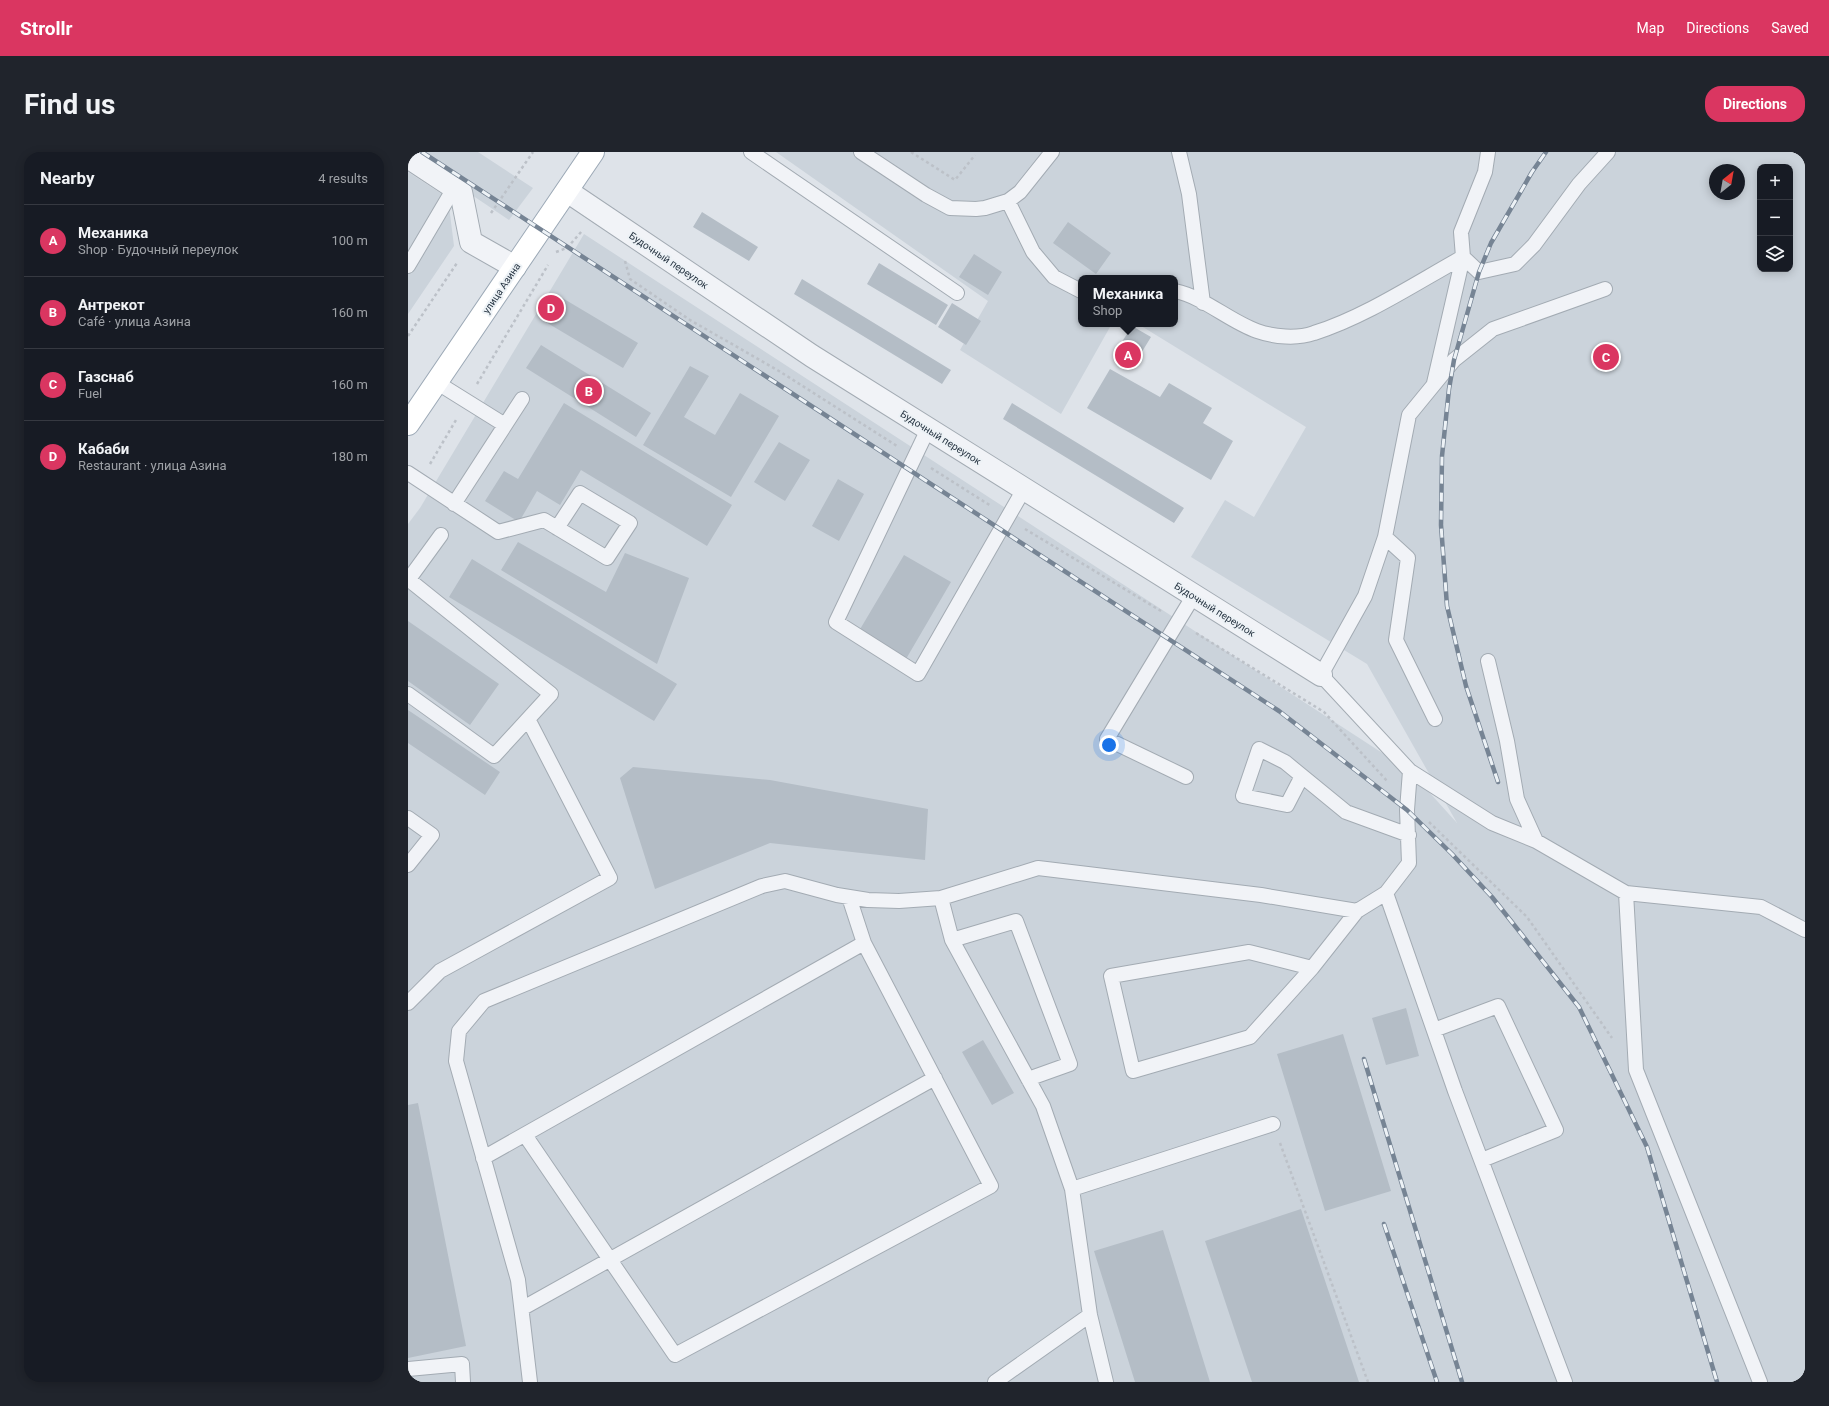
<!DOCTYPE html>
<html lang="en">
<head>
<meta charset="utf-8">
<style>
  body { margin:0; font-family:Roboto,sans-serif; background:#20242c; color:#f1f3f6 }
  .controls { position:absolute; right:12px; top:12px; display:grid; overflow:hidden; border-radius:8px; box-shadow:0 2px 10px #0003 }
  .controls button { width:36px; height:36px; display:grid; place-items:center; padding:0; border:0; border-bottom:1px solid #363941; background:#171b24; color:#f1f3f6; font:20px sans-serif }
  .compass { position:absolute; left:1301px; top:12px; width:36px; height:36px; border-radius:50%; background:#171b24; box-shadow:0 2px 10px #0003; rotate:31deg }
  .you { position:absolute; left:701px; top:593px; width:14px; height:14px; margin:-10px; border:3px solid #fff; border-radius:50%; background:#1a73e8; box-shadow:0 0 0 6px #1a73e833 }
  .badge { display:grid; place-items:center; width:26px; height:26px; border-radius:50%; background:#da3661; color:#fff; font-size:13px; font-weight:700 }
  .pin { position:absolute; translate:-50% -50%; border:2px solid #fff; box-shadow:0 1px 4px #0006 }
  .popup { position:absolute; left:670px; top:123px; width:100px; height:52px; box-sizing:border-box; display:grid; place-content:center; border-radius:8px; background:#171b24; filter:drop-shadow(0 1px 3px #0005); font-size:13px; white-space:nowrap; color:#9ea1a6 }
  .popup b { font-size:15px; color:#f1f3f6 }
  .popup::after { content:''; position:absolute; left:50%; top:100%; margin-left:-8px; border:8px solid transparent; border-top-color:#171b24 }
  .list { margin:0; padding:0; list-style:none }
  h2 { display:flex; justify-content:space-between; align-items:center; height:52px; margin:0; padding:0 16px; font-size:17px }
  h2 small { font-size:13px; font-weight:400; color:#9ea1a6 }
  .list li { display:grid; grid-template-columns:26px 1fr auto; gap:12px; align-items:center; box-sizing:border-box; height:72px; padding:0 16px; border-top:1px solid #363941 }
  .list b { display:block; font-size:15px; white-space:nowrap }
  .list p { margin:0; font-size:13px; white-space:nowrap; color:#9ea1a6 }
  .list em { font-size:13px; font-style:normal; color:#9ea1a6 }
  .icon { flex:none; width:22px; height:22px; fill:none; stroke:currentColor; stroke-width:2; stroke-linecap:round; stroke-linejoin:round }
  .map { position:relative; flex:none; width:1397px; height:1230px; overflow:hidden; border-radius:16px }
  header { display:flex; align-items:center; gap:24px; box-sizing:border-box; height:56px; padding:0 20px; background:#da3661; color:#fff }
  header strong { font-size:19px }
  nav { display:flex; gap:22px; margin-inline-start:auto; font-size:14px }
  .intro { display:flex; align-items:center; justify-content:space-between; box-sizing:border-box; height:96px; padding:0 24px }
  h1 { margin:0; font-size:28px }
  .button { padding:10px 18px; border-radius:16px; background:#da3661; color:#fff; font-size:14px; font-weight:700 }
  main { display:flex; gap:24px; padding:0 24px }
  aside { flex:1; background:#171b24; border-radius:16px; box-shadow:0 2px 10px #0003 }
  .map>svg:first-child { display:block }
  .built { fill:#cbd3db; fill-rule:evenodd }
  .building { fill:#b4bdc6 }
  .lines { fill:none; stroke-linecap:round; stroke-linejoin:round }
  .service-casing { stroke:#a3abb3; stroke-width:16 }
  .minor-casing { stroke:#a3abb3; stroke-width:24 }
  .primary-casing { stroke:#9ca9b6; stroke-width:24 }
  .path { stroke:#bcc1c8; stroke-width:2.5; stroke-dasharray:3 3; stroke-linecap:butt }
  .service { stroke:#f1f3f7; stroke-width:14 }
  .minor { stroke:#f1f3f7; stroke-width:22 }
  .primary { stroke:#fff; stroke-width:22 }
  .rail-casing { stroke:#768494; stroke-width:4.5 }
  .rail { stroke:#edf2f6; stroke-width:3; stroke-dasharray:9; stroke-linecap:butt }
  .labels { text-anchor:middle; stroke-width:4; stroke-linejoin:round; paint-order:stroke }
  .street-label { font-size:10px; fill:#253341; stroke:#edf2f6 }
</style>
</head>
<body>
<header>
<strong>Strollr</strong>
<nav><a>Map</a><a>Directions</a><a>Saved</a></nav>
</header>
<div class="intro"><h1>Find us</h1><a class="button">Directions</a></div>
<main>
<aside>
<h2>Nearby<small>4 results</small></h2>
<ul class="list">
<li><span class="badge">A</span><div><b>Механика</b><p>Shop · Будочный переулок</p></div><em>100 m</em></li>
<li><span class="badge">B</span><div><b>Антрекот</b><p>Café · улица Азина</p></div><em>160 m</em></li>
<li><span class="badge">C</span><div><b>Газснаб</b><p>Fuel</p></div><em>160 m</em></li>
<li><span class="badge">D</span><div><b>Кабаби</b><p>Restaurant · улица Азина</p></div><em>180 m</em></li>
</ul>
</aside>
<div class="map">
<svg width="1397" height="1230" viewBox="0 0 1397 1230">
  <rect width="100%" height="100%" fill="#dee3e9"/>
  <path class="built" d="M0,0H70L125,36L101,68Z
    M368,0H1397V1230H0V372L12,356L176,82L1002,619L1049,671L959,512L783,405L817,348L846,365L898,275L730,172H767V126H673V172H722L702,175L653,262L552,198L580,149ZM1352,15H1382V117H1352ZM1307,18H1331V42H1307Z
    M0,20L40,46L46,94L0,162Z"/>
  <path class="building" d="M294,60L350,95L341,109L285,75Z
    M660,70L703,101L688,122L645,91Z
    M566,102L594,120L580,143L551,125Z
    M471,111L540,153L528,173L459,132Z
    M394,127L543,218L534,232L386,142Z
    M151,144L230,191L215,216L136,169Z
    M544,151L573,169L558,193L530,175Z
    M724,174L743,185L724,216L705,204Z
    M133,193L243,261L228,285L118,216Z
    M282,214L301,224L276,265L307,283L332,241L371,264L323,345L235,293Z
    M702,217L752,245L761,231L804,256L795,271L825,289L803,328L679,256Z
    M156,251L324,353L299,394L173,318L152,353L129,339L111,370L77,349L96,319L110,327Z
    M604,251L776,356L766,371L595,267Z
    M371,290L402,308L377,349L346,330Z
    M430,327L456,342L431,389L404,374Z
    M110,390L198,440L217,401L281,426L249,512L93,418Z
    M496,403L543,430L498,507L451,479Z
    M64,407L269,532L246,569L41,445Z
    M0,469L91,532L62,573L0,529Z
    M0,558L92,620L77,643L0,591Z
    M225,615L362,628L520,657L517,708L362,691L247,737L212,626Z
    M998,856L1011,904L978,913L964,866Z
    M935,882L983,1039L917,1059L869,902Z
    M575,888L606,941L584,953L554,900Z
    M10,951L58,1194L0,1206V953Z
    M893,1057L951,1230H844L797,1089Z
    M755,1078L802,1230H727L686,1099Z"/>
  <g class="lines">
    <defs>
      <path id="service" d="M343,0L549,141
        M453,0L518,43L542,56L568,57L577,56L600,49L612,40L644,0
        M771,0L781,42L795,151
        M1080,0L1077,20L1053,80L1055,105L1071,120L1107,112L1126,93L1171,32L1200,0
        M600,49L625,100L646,125L673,139
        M0,114L46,36
        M1197,137L1085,177L1046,208L1001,263L977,385L957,444L913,523L1002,619L1084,671L1128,689L1218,741L1353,755L1397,778
        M767,139C796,145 821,169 849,179C866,185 889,187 906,181C957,165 1008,131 1055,105
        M28,230L97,273
        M1026,231L1055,105
        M520,277L428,470L510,522L616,337
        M0,321L90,380L136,368L199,406L222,371L172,341L149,376
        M46,352L114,247
        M977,385L1000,406L988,488L1027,567
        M0,427L143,542L86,604L0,542
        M1,427L33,383
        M1080,509L1099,589L1109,647L1128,689
        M894,624L879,653L835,644L851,597L877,610L938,660L1001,683
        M778,625L699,587L786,443
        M0,666L24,683L0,713
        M978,741L1047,939L1157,1230
        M1218,741L1228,918L1352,1230
        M533,746L544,788L635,954L664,1037L682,1163L698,1230
        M544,788L608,769L662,912L620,927
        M904,816L841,800L703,824L725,919L842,885L904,816L949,759
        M0,851L32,819L202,726L120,567
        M1026,878L1090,854L1148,978L1074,1008
        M117,983L267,1203L583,1034L456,791
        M75,1006L456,791L441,745
        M664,1037L865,972
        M115,1156L527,926
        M0,1217L54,1212L55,1230
        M122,1230L110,1128L48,909L51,879L76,849L354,734L377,729L429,743L460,748L491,749L533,746L630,716L853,743L949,759L978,741L1001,711L999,658L1002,619
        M587,1230L682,1163"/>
      <path id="minor" d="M0,5L53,40L63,90L107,115
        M159,39L404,204L913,523"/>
      <path id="primary" d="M0,272L185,0"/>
    </defs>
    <use href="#service" class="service-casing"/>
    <use href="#minor" class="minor-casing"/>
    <use href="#primary" class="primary-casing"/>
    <path class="path" d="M503,0L547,28L567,3
      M83,61L125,0
      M148,100L159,96L174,79
      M217,109L222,127L282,168L371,219L489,294
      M0,184L49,111
      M69,232L140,113
      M22,312L48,268
      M523,316L583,354
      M617,377L753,459
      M788,481L916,560L980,630
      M1021,670L1119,765L1204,886
      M872,991L960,1230"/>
    <use href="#service" class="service"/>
    <use href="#minor" class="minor"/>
    <use href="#primary" class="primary"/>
    <defs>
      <path id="rail" d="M14,0L871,559L999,658L1044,702L1084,745L1171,855L1239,995L1309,1230
        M1090,630L1058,534L1039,454L1033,373L1034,304L1041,237L1046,208L1071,120L1083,91L1124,20L1138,0
        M956,907L1054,1230
        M976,1072L1029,1230"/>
    </defs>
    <use href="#rail" class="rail-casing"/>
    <use href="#rail" class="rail"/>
  </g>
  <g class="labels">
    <g class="street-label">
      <text transform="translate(261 108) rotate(34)" y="4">Будочный переулок</text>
      <text transform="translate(93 136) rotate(-56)" y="4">улица Азина</text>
      <text transform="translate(533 285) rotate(32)" y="4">Будочный переулок</text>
      <text transform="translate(807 457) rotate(32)" y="4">Будочный переулок</text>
    </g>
  </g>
</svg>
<div class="controls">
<button>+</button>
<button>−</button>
<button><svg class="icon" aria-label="layers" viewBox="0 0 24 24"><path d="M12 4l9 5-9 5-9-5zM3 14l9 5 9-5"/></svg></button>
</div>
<svg class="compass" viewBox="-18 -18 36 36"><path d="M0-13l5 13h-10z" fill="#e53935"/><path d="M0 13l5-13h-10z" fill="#9ea1a6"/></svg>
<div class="you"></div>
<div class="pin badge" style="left:720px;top:203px">A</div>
<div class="popup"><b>Механика</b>Shop</div>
<div class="pin badge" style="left:181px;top:239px">B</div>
<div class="pin badge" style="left:1198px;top:205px">C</div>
<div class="pin badge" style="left:143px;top:156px">D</div>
</div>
</main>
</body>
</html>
